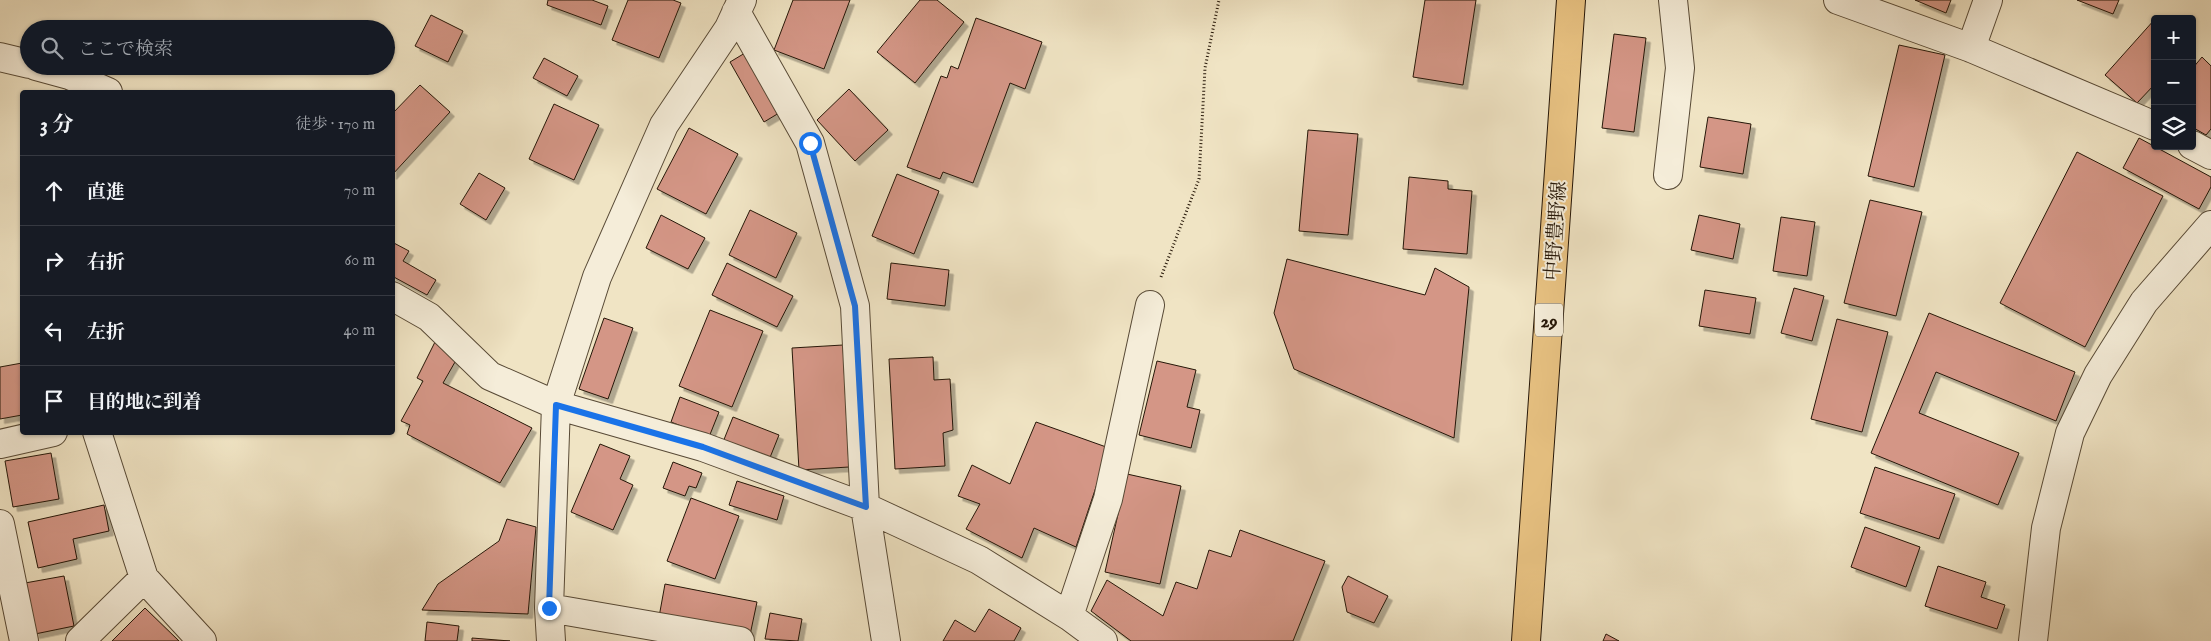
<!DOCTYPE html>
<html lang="ja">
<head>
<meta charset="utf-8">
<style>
  body { margin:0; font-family:"IM FELL English","Noto Serif JP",serif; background:#242831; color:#f1f3f6 }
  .controls { position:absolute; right:15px; top:15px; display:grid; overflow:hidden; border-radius:5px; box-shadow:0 1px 4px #0004 }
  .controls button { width:45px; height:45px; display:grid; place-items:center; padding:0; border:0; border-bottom:1px solid #363941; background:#171b24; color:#f1f3f6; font:25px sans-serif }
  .stop { position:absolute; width:15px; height:15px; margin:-11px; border:4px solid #1a73e8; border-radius:50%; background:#fff }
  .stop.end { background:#1a73e8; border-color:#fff; box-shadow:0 1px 5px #0008 }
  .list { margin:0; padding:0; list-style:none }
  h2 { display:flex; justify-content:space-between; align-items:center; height:65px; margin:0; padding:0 20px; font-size:21px }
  h2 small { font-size:16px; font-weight:400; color:#9ea1a6 }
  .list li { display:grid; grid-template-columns:32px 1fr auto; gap:15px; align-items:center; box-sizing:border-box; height:70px; padding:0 20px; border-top:1px solid #363941 }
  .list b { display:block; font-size:19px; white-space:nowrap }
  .list em { font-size:16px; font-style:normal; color:#9ea1a6 }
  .icon { flex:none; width:28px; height:28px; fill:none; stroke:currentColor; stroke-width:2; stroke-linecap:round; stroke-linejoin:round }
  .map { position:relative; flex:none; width:2211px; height:641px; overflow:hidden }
  .search { position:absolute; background:#171b24; box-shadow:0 1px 4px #0004; left:20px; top:20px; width:375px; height:55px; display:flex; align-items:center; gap:12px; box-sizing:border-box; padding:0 18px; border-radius:28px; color:#9ea1a6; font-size:19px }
  .panel { position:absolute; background:#171b24; box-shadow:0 1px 4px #0004; left:20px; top:90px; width:375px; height:345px; border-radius:5px }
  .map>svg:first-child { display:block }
  .building { fill:#d49686; stroke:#251607; filter:url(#shadow) }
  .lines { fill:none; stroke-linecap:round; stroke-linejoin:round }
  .minor-casing { stroke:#584a36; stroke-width:30 }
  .major-casing { stroke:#251607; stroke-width:30 }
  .path { stroke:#251607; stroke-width:3; stroke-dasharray:1 2.5; stroke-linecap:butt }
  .minor { stroke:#f5edd9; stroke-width:28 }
  .major { stroke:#e8c282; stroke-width:28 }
  .route { stroke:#1a73e8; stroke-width:6 }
  .labels { text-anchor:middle; stroke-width:4; stroke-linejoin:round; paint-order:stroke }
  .shield { fill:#f5edd9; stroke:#635646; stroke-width:1 }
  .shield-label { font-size:19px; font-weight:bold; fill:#251607 }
  .street-label { font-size:20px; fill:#251607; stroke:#f5edd9 }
</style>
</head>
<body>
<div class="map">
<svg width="2211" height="641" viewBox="0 0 2211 641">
  <defs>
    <filter id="shadow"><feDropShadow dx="4.5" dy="4.5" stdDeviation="0" flood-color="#0004"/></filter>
  </defs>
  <rect width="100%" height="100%" fill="#f0e4c4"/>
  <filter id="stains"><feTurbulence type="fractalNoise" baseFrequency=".004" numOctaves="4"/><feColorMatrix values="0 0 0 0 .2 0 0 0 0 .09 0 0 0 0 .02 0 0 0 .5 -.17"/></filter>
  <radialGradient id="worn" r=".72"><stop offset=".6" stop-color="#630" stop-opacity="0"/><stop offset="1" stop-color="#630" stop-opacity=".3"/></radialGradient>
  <path class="building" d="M548,0H592L608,6L601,25L547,5Z
    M628,0H673L681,3L659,58L612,40Z
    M793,0H850L824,69L774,50Z
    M920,0H937L964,22L915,83L877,52Z
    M1425,0H1476L1463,85L1413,77Z
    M1915,0H1951L1946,13Z
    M2077,0H2119L2113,14Z
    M431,15L463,31L448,62L415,46Z
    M976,18L1042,42L1025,89L1010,83L973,183L943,172L940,179L907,167L941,76L947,78L951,66L958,69Z
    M2155,19V84L2137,103L2105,75Z
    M1614,34L1646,38L1634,132L1602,128Z
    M1899,45L1945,55L1914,187L1868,176Z
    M750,50L784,110L764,122L730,62Z
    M2202,57L2211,66V129L2206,135L2192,127V69Z
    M544,58L578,76L567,96L533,78Z
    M420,85L450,112L392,175V114Z
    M849,89L888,130L855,161L817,120Z
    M554,104L599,125L574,180L529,159Z
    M1708,117L1751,124L1743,174L1700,167Z
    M689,128L738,154L706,214L657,189Z
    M1308,130L1358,134L1348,235L1299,231Z
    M2139,138L2211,177V187L2199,209L2123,168Z
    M2077,152L2163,196L2085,347L2000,303Z
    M479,173L505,188L486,220L460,204Z
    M897,174L939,191L914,254L872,236Z
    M1409,177L1448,181V189L1472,191L1467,254L1403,249Z
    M1870,200L1922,212L1896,316L1844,303Z
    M750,210L797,233L776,278L729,255Z
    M661,215L705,238L688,269L646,248Z
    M1699,215L1740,224L1733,259L1691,250Z
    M1781,217L1815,222L1807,276L1773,271Z
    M392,242L409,251L403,261L436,280L427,295L392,276Z
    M1287,259L1425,295L1435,268L1469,287L1454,438L1294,369L1274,313Z
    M727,263L793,296L777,327L712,295Z
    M891,263L949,270L945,306L887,299Z
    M1794,288L1824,296L1812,341L1781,333Z
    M1705,290L1756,298L1750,334L1699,326Z
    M710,310L763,331L732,407L679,386Z
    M1929,313L2075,372L2056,421L1936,372L1919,413L2019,453L1998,505L1871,453Z
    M604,318L633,328L608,399L579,389Z
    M1837,319L1888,332L1862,432L1811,419Z
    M435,342L455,362L443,383L532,428L500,483L407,434L410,425L401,421L423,381L417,378Z
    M843,345L849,467L799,470L792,348Z
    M933,357L934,380L950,379L953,430L943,433L945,466L895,469L889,359Z
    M1157,361L1196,370L1187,407L1200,410L1191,448L1139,435Z
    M22,363V415L0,419V367Z
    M680,397L719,412L709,437L671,422Z
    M733,417L779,435L769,460L723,442Z
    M1036,422L1109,448L1076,547L1034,528L1022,558L966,529L980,504L958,496L972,465L1010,484Z
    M600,444L630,456L620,479L633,485L613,530L571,512Z
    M51,453L59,499L13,507L5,461Z
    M673,462L702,473L696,488L689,486L685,496L663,488Z
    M1875,467L1955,494L1939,539L1860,513Z
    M1127,474L1181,486L1160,584L1105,572Z
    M737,481L784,496L777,520L729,505Z
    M691,498L739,516L715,579L667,561Z
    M104,505L109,531L73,539L77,559L38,568L28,522Z
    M507,519L536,527L528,614L422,610L438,584L499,541Z
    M1865,527L1920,547L1906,587L1851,567Z
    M1240,530L1325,561L1293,641H1131L1091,611L1107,580L1163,616L1176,582L1197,589L1209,550L1231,557Z
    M1938,566L1986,582L1981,597L2005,605L1997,629L1925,606Z
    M64,576L74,626L35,634L25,583Z
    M1348,576L1388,596L1374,623L1347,612L1342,587Z
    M665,584L757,602L750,635L659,617Z
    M145,608L179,641H112Z
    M989,609L1021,628L1014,641H943L955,620L975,632Z
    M770,613L802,619L798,641L765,639Z
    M427,622L459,626L457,641H425Z
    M1606,634L1619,641H1603Z
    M472,638L510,641H472Z"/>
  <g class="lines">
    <defs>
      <path id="minor" d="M1838,0L1971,48L2155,126
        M736,12L810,143L855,306L865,507L886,641
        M1971,48L1988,0
        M0,57L29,64
        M36,66L69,75L108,92
        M2192,145L2211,155
        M1668,175L1680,68L1673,0
        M392,296L429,317L490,376L556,405L703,447L865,507L979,560L1069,616L1103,641
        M97,432L144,578L202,641
        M0,444L53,432
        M0,524L24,641
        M549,608L740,641
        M1069,616L1108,499L1150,305
        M80,641L144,578
        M551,641L549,608L556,405L597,277L664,125L729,28L742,0
        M2033,641L2046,528L2070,433L2098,375L2144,302L2211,225"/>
      <path id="major" d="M1526,641L1571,0"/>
    </defs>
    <use href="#minor" class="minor-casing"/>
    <use href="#major" class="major-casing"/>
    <path class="path" d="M1161,277L1199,179L1205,68L1219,0"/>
    <use href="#minor" class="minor"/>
    <use href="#major" class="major"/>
  </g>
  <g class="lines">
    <path class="route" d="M549,608L556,405L703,447L866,507L855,306L810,143"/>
  </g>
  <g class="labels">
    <rect class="shield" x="1535" y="303.5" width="28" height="33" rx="4"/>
    <g class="shield-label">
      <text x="1549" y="327">29</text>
    </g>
    <g class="street-label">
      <text transform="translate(1555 231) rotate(-86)" y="7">中野豊野線</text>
    </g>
  </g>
  <rect width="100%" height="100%" filter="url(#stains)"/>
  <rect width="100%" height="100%" fill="url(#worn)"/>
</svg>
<div class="controls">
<button>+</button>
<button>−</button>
<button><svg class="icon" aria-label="layers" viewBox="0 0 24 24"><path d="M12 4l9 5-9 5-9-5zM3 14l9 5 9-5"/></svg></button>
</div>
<div class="stop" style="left:810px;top:143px"></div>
<div class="stop end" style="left:549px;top:608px"></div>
<div class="search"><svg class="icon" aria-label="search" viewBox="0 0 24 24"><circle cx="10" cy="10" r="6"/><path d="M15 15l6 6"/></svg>ここで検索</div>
<section class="panel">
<h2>3 分<small>徒歩 · 170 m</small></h2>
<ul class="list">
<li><svg class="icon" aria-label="ahead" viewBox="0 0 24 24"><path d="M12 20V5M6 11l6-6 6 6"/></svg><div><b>直進</b></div><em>70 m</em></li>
<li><svg class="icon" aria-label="right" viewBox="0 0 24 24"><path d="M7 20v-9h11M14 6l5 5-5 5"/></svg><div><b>右折</b></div><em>60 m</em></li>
<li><svg class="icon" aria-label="left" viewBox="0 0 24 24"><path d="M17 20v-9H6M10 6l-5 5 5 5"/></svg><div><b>左折</b></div><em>40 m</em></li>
<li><svg class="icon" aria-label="arrive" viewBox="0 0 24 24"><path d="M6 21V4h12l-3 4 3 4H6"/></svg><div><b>目的地に到着</b></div></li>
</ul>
</section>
</div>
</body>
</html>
